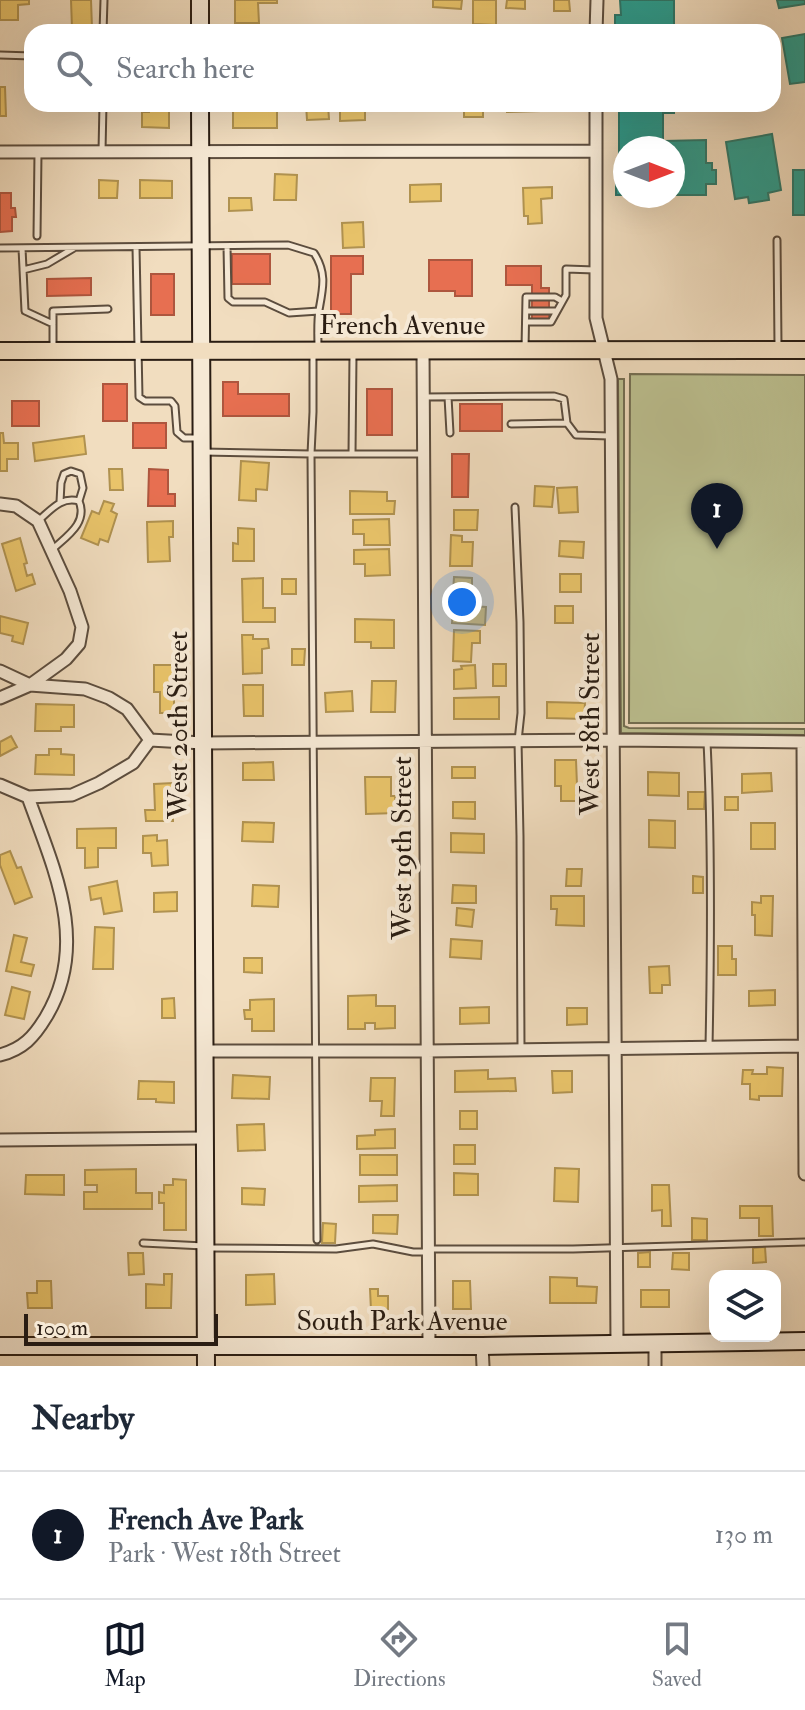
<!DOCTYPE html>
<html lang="en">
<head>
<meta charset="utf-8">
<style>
  body { margin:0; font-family:"IM FELL Double Pica",serif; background:#f6f6f7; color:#1f2937 }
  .controls { position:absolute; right:24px; bottom:24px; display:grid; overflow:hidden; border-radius:16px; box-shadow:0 8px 32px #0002 }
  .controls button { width:72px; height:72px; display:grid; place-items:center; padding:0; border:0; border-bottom:2px solid #e0e1e3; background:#fff; color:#1f2937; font:40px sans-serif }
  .compass { position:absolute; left:613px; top:136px; width:72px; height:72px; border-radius:50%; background:#fff; box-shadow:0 8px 32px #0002; rotate:90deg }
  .scale { position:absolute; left:24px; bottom:20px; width:194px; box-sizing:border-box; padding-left:8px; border:4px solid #2a1d13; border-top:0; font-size:22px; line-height:28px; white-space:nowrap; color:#2a1d13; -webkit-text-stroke:6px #f6e9d5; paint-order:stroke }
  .you { position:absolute; left:462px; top:602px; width:28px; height:28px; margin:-20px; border:6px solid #fff; border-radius:50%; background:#1a73e8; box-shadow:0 0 0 12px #1a73e833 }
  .badge { display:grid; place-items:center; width:52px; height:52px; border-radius:50%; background:#111827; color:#fff; font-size:26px; font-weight:700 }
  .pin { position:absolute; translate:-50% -66px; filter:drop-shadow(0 2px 4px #0008) }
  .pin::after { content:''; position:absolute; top:42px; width:28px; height:24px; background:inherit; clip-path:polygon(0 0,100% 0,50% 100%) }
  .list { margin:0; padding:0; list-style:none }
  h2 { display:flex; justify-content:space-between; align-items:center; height:104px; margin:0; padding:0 32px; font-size:34px }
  h2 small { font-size:26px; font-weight:400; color:#747a83 }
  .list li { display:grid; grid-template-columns:52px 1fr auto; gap:24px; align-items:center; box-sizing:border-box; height:128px; padding:0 32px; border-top:2px solid #e0e1e3 }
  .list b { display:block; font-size:30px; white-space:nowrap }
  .list p { margin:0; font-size:26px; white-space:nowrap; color:#747a83 }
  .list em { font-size:26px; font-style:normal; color:#747a83 }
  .icon { flex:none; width:44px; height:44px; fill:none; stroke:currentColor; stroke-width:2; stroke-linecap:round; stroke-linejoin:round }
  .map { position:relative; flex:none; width:805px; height:1366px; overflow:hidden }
  .search { position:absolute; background:#fff; box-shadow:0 8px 32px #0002; left:24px; right:24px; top:24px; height:88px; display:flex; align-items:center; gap:20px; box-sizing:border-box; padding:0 28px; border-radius:24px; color:#747a83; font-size:30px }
  .sheet { height:232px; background:#fff }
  nav { display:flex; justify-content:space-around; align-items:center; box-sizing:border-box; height:112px; border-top:2px solid #e0e1e3; background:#fff; font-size:22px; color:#747a83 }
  nav a { display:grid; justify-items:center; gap:4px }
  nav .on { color:#111827 }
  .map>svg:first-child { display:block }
  .green { fill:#bcc090; stroke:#736e52; stroke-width:2 }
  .homes { fill:#e9c46a; stroke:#b09250; stroke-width:2 }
  .shops { fill:#e76f51; stroke:#ae563e; stroke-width:2 }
  .schools { fill:#2a9d8f; stroke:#2a776a; stroke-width:2 }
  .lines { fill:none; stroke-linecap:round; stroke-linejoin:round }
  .lane-casing { stroke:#5c4d3e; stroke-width:9 }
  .street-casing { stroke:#5c4d3e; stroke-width:15 }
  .secondary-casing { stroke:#2a1d13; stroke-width:20 }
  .primary-casing { stroke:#2a1d13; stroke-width:20 }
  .lane { stroke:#f6e9d5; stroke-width:5 }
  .street { stroke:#f6e9d5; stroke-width:11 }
  .secondary { stroke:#f6e9d5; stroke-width:16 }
  .primary { stroke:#f1ddbf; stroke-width:16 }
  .labels { text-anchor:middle; stroke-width:8; stroke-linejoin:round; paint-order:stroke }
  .street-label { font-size:28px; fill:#2a1d13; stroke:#f6e9d5 }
</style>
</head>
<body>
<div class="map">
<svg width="805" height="1366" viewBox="0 0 805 1366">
  <rect width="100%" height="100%" fill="#f1ddbf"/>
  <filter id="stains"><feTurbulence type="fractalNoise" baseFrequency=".0025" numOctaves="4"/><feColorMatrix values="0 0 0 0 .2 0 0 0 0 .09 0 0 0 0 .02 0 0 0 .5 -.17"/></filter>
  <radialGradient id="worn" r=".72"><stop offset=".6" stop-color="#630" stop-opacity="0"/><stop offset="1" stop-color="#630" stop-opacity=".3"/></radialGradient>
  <path class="green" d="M630,374L805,375V723H629Z
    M618,379H624V726L629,728L805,729V735L621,733Z"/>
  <path class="homes" d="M0,0H29V4L18,5V20H0Z
    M71,0H91L92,28H72Z
    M235,0H277V3H258L259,23H235Z
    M433,0H462L461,9L433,7Z
    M473,0H496V25L473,24Z
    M507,0H525V9L506,8Z
    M554,0H569L570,11H554Z
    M0,87H5L6,116H0Z
    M277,104V128H233V110H254V105Z
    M306,104H328L329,119L307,120Z
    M345,104H365V120L340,121V109H345Z
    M464,104H483V117H464Z
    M507,104H540V111L507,112Z
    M149,106H169V128L142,127V112H149Z
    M275,174L297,175L296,200H274Z
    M99,180L118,181L117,198H99Z
    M140,180L172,181V198H140Z
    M441,184V201L410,202V185Z
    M552,187V198L541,199L542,223L528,224V216H524L523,188Z
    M229,198H251L252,210L229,211Z
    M363,222L364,247L343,248L342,223Z
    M0,433H3L4,443H18V459H7V471H0Z
    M84,436L86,454L35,461L33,443Z
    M241,461L269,463L267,490L256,489V501L239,500Z
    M109,469H122L123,490H110Z
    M535,486L554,487L552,507L534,506Z
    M577,487L578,512L559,513L557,488Z
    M350,491L387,492V501H395L394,514H350Z
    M104,501L114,504L111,511L117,514L108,542L100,539L98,545L81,538L92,511L99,514Z
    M454,510H478L477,530H454Z
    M389,519L390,545H364V534H353V520Z
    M173,521V537H169L170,561L148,562L147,522Z
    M238,528L254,529V561H233V543L238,544Z
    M451,535L462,536V542H473L472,566H450Z
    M20,538L27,563L24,564L27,576L32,574L35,584L16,591L2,544Z
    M560,541L584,542L583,558L559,556Z
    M389,549L390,575L365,576V564H354V550Z
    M560,574H581V592H560Z
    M454,577L472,578V594L453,593Z
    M263,578V608H275V622H243L242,579Z
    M282,579H296V594H282Z
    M453,605L486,607L485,625L452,623Z
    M555,606H573V623H555Z
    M0,616L28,623L23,644L12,641L13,636L0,633Z
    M355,619L394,620V648H371V642H355Z
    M454,630L480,631V643H472L471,662L453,661Z
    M242,635H253V639H268L269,648L262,649V673L243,674Z
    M292,649H305L304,665H292Z
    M493,664H506V686H493Z
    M154,665H174V713H160V692H154Z
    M475,665L476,688L454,689V670L462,669L461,666Z
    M372,681H396L395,712H371Z
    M243,685H263V716H244Z
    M352,691L353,711L326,712L325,693Z
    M499,697V719H454V698Z
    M547,702L585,703L584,719L547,718Z
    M36,704L74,705V727H61V731H35Z
    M11,736L17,747L0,756V742Z
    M49,749H61V754L74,755V775L35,774L36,755H49Z
    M555,760H576L577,785H584L585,801H561V786H555Z
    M273,762L274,780H243V763Z
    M452,767H475V778H452Z
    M648,772L679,773V796L648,795Z
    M771,773L772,791L742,793V774Z
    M365,777H391V796H395L396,813L366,814Z
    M173,783V821H146L145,810H155L154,784Z
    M688,792H705L704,809H688Z
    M725,797H738V810H725Z
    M453,802H475V819L453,818Z
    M649,820L675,821V848L649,847Z
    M243,822L274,823L273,842L242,841Z
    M751,823H775V849H751Z
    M116,828V848H98V867L85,868V848H77V829Z
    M451,833L484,834V853L451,852Z
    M157,835V841L167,840L168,865L152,866L151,853H143V836Z
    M10,851L17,868L21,867L32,897L15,904L0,865V855Z
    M567,869H582L581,886H566Z
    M693,876L703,877V893H693Z
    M117,881L122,911L104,914L101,898L91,900L89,887Z
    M253,885L279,886L278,907L252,906Z
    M453,885L476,886V903H452Z
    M177,892V911L154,912V893Z
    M551,896H584V926L556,925L557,909H551Z
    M761,896H773L772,936L755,935V915H752V902L761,903Z
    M457,908L474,910L472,927L456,925Z
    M95,927L114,928L113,969H93Z
    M14,935L27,938L21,962L34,965L31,976L6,971Z
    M451,939L482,941L481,959L450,957Z
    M718,946H732V959H736V975H718Z
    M244,958H262V973L244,972Z
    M669,966L670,985H662V993H650L649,967Z
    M12,987L30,992L24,1019L5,1015Z
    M775,990V1005L749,1006V991Z
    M376,995V1006H395V1028L375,1029V1023H365V1029H348V996Z
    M174,998L175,1018H162V999Z
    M274,999V1031H252V1019H245L244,1010H250V1000Z
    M489,1007V1023L460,1024V1008Z
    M567,1008H587V1024L567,1025Z
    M767,1067L783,1068L782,1096H759V1100L750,1099V1084H742L743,1070H753L752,1074H767Z
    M488,1070V1079L515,1078L516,1091L455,1092V1071Z
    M552,1071H572V1092L553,1093Z
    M233,1075L270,1077L269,1099L232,1098Z
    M371,1078H395L394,1116H381L382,1101H370Z
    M139,1081L174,1082V1103L156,1102V1099H138Z
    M460,1111H477V1129H460Z
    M264,1124L265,1150L238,1151L237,1125Z
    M395,1129V1148L357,1149V1136L375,1135V1130Z
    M454,1145H475V1164H454Z
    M360,1155H397V1175H360Z
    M555,1168L579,1169L578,1202L554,1201Z
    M136,1169V1193H152V1209H84V1192H97V1185H85V1170Z
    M454,1173L478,1174V1195H454Z
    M26,1175H64V1195L25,1194Z
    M173,1179L186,1180V1230H164V1203H159V1192L164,1193V1185H173Z
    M397,1185V1201L359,1202V1186Z
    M652,1185H669L671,1226H662V1210L652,1211Z
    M242,1188L265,1189L264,1205L242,1204Z
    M740,1206H772L773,1236H759V1218H740Z
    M373,1215H398L397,1234L373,1233Z
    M692,1218L707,1219V1240H692Z
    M323,1223L336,1224L335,1243H322Z
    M765,1247L766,1262L753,1263V1248Z
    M650,1252V1267H638V1253Z
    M128,1253H143L144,1274L129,1275Z
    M673,1253H689V1270L672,1269Z
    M164,1274H172L171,1308H146V1284L164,1285Z
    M274,1274L275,1304L246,1305V1275Z
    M550,1277L577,1278V1286L597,1287L596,1303H550Z
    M37,1281H51L52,1308H28L27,1293H37Z
    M453,1281H470L471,1309H453Z
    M370,1289H378V1296H388V1309L371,1310Z
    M641,1290H669V1307H641Z"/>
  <path class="shops" d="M0,193H11V208H15L16,217H12V231L0,232Z
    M232,254H270V284H232Z
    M331,256H363V274H351V314H331Z
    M429,260H472V296H455V291H429Z
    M506,266H541V288H549V322H532V285H506Z
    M151,274H174V315H151Z
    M91,278V295L47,296V279Z
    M223,382H238V394H289V416H223Z
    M103,384H127V421H103Z
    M367,389H392V435H367Z
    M12,401H39V426H12Z
    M460,404H502V431H460Z
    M133,423H166V448H133Z
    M452,454H469L468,497H452Z
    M149,469L168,470V494H175V506H148Z"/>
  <path class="schools" d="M620,0H674V32H615V15H621Z
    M777,0H805V4L779,8Z
    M805,34V82L790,84L782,38Z
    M619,104H674V113H663V141L706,140V163H712V170H716V184H706V195H673V148H625V195H616V171H619Z
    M772,134L781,190L768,193L769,200L749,203L748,197L735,199L726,142Z
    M793,170H805V215H793Z"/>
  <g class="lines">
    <defs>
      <path id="lane" d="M103,32L104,0
        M0,55L32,56
        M102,151L103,104
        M37,236L38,153
        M777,240L778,345
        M227,246L228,298L233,302H265L289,313L319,311
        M136,247L139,397L145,401H171L175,406L177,432L184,438H197
        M0,248L288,245L314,253C327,273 323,288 319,310C317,322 318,336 318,349
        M22,248L25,311L53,324
        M23,270L47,264L74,248
        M526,311H557
        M526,322H551L566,295V269L595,270
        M525,349L526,297H555L562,301
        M53,350V311L108,309
        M424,397L554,396L564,399L567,423L576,435L610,436
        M448,397L450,433
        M511,424L567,423
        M203,452L311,454L313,412V352
        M352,454L353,355
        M60,502L61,483L64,474L71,471L80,474L83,488L79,501
        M515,507L520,622L521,713L518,741L520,836L521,1049
        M38,521C51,510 61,496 79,501C88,523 67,536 53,549
        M707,742C712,844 711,945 709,1047
        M317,1240L311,454H423
        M143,1243L204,1246
        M210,1248L336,1249L373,1244L413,1252H427
        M430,1249H573L805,1242"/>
      <path id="street" d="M596,32L597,0
        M596,104V318L611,379L617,1344
        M0,152L596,151
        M423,350L429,1345
        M0,504L16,506L38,521L70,591L82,627L79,644L66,659L30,685L0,671
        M0,698L30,685L85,689L109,698L127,709L150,740L203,743L614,740L805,742
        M803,742L805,1174
        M0,785L28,797L72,795L99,783L133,763L150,740
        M204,1051H426L805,1046
        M0,1055C23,1049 34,1037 46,1017C90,944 54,869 28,797
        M0,1140L204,1138
        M655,1344V1366
        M482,1346L483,1366"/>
      <path id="secondary" d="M200,0V32
        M200,104L206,1366
        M0,1346H482L805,1341"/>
      <path id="primary" d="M0,351L805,350"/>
    </defs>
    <use href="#lane" class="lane-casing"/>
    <use href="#street" class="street-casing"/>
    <use href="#secondary" class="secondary-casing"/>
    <use href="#primary" class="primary-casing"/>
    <use href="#lane" class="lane"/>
    <use href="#street" class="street"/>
    <use href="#secondary" class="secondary"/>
    <use href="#primary" class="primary"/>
  </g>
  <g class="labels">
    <g class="street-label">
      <text x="402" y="334">French Avenue</text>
      <text transform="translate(589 724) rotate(-90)" y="10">West 18th Street</text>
      <text transform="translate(177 725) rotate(-90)" y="10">West 20th Street</text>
      <text transform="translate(401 848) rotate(-90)" y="10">West 19th Street</text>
      <text x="402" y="1330">South Park Avenue</text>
    </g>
  </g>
  <rect width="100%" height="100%" filter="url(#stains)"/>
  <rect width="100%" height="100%" fill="url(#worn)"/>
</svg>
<div class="controls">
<button><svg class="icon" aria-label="layers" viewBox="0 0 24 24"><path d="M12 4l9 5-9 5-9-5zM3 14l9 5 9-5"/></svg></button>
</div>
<svg class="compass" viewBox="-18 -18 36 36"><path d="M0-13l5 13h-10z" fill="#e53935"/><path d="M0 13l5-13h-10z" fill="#747a83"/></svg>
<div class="scale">100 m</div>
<div class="you"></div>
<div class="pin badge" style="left:717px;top:549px">1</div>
<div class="search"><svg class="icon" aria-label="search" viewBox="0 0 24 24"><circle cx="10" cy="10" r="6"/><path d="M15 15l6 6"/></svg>Search here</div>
</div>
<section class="sheet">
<h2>Nearby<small></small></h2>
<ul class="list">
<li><span class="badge">1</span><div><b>French Ave Park</b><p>Park · West 18th Street</p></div><em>130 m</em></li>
</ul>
</section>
<nav>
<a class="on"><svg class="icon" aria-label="map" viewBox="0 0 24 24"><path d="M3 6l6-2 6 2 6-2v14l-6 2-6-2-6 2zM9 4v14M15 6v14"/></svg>Map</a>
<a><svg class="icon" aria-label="directions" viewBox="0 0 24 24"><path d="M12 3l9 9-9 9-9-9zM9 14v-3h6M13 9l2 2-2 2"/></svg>Directions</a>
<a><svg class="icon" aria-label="saved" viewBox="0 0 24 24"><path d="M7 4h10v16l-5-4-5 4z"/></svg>Saved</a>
</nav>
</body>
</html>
